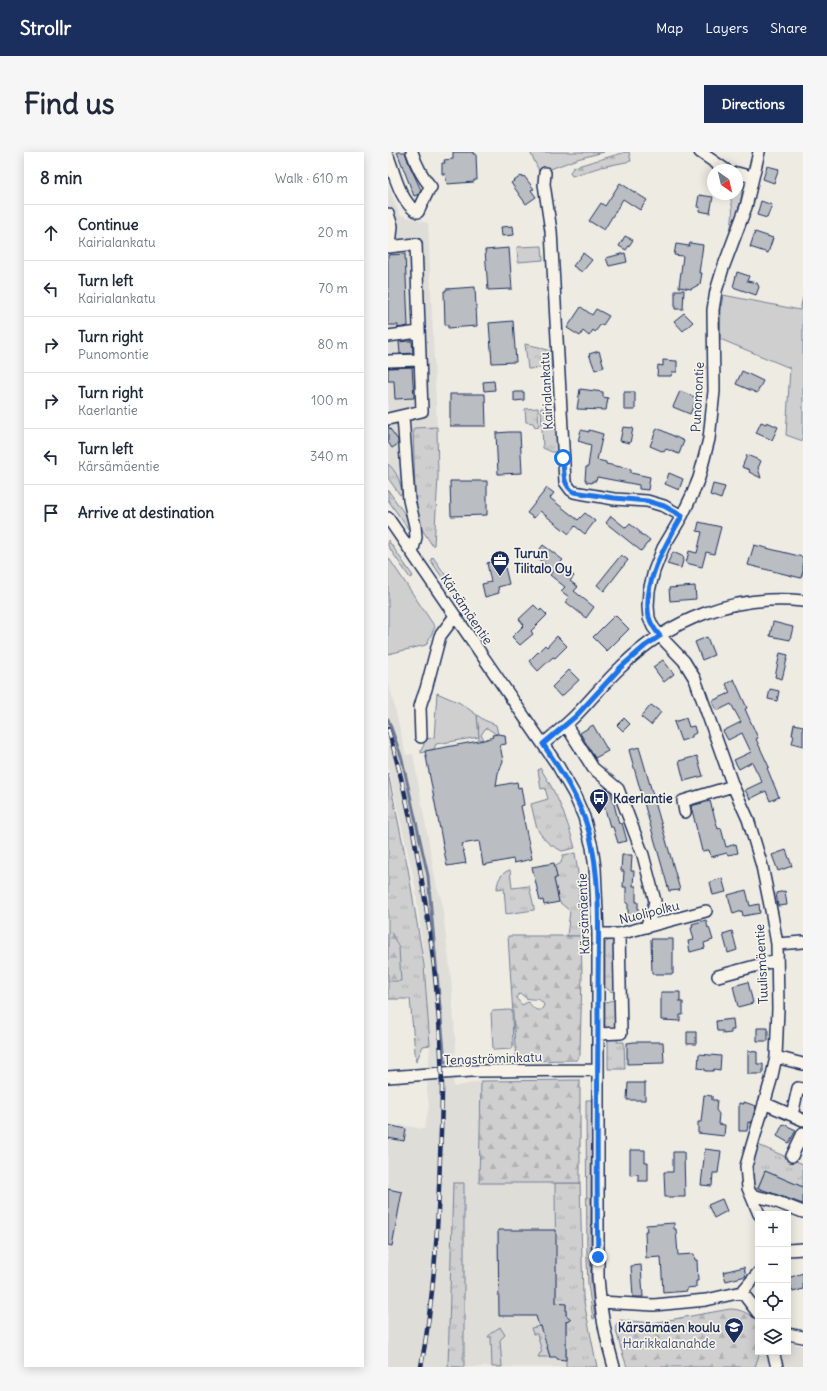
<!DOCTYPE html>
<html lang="en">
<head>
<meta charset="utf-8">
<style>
  body { margin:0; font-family:Delius,sans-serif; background:#f6f6f7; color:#1f2937 }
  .controls { position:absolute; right:12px; bottom:12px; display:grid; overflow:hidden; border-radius:0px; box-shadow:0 2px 10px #0003 }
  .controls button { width:36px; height:36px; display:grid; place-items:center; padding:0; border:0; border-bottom:1px solid #e0e1e3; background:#fff; color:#1f2937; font:20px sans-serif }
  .compass { position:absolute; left:319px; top:12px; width:36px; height:36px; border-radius:50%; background:#fff; box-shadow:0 2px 10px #0003; rotate:146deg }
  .stop { position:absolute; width:12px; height:12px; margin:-9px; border:3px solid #1a73e8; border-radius:50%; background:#fff }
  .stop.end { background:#1a73e8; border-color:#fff; box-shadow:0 1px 4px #0008 }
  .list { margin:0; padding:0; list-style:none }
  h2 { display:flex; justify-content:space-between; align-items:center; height:52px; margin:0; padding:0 16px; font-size:17px }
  h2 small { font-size:13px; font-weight:400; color:#747a83 }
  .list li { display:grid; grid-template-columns:26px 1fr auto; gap:12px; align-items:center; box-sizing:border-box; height:56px; padding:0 16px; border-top:1px solid #e0e1e3 }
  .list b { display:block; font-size:15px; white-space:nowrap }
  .list p { margin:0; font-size:13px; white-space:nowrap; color:#747a83 }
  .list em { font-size:13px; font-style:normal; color:#747a83 }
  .icon { flex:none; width:22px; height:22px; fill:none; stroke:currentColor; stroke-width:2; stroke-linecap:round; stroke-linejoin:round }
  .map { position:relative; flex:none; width:415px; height:1215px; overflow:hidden; border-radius:0px }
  header { display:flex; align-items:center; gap:24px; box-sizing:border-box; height:56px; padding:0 20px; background:#1b2f5e; color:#fff }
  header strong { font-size:19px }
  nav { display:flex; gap:22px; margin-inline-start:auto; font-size:14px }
  .intro { display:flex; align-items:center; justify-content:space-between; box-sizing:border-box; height:96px; padding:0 24px }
  h1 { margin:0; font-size:28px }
  .button { padding:10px 18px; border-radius:0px; background:#1b2f5e; color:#fff; font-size:14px; font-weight:700 }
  main { display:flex; gap:24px; padding:0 24px }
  aside { flex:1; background:#fff; border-radius:0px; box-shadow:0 2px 10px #0003 }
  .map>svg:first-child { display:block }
  .built { fill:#deddd8 }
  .grass { fill:url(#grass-tufts); stroke:#757f96 }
  .forest { fill:url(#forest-firs); stroke:#757f96; fill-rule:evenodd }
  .green { fill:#cfcfcf; stroke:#757f96 }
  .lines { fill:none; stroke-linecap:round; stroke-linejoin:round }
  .stream { stroke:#6e7992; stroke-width:3 }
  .building { fill:#babdc2; stroke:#1b2f5e }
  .minor-casing { stroke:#1b2f5e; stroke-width:14 }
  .minor { stroke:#f7f3e8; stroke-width:11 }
  .rail-casing { stroke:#1b2f5e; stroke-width:4.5 }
  .rail { stroke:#f7f3e8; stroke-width:3; stroke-dasharray:9; stroke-linecap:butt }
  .route { stroke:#1a73e8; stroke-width:5 }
  .labels { text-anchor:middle; stroke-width:3.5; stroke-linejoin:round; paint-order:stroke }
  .street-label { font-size:13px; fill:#1b2f5e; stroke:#f7f3e8 }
  .poi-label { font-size:13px; font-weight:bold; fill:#1b2f5e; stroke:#f7f3e8; text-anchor:start }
  .park-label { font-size:13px; fill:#3f4f75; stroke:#f7f3e8 }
</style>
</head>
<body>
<header>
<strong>Strollr</strong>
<nav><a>Map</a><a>Layers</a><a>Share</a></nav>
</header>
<div class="intro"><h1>Find us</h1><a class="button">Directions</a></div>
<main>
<aside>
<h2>8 min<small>Walk · 610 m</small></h2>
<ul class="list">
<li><svg class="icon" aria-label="ahead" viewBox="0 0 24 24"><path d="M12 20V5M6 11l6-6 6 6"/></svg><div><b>Continue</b><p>Kairialankatu</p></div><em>20 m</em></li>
<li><svg class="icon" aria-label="left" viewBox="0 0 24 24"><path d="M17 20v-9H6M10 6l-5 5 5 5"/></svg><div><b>Turn left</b><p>Kairialankatu</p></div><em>70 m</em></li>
<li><svg class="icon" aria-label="right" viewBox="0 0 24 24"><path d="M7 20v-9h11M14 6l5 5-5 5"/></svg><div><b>Turn right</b><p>Punomontie</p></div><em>80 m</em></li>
<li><svg class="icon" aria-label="right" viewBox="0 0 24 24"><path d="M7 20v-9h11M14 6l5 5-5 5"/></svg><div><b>Turn right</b><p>Kaerlantie</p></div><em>100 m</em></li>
<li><svg class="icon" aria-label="left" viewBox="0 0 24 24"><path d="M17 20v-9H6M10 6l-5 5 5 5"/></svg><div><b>Turn left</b><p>Kärsämäentie</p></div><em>340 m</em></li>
<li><svg class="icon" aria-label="arrive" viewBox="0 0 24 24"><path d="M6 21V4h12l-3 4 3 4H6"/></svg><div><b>Arrive at destination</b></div></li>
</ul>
</aside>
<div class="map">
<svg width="415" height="1215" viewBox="0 0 415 1215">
  <defs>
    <pattern id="grass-tufts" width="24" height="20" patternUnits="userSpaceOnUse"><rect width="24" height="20" fill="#cfcfcf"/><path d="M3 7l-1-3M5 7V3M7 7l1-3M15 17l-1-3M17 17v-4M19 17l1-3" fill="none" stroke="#b1b2b4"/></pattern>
    <pattern id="forest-firs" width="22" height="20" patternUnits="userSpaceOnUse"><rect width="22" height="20" fill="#cfcfcf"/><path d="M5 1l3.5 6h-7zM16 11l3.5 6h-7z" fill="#b1b2b4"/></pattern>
  </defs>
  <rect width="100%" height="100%" fill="#eeebe2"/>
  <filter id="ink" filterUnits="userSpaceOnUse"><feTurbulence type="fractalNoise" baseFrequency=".025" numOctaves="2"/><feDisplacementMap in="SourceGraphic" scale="8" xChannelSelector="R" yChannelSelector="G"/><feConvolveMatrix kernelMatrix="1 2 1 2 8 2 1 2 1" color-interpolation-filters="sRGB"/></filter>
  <g filter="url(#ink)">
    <path class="built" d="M0,33L12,63L40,71L49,275L50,325L28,368L0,326Z
      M0,531L3,540L18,603L25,602L49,736L53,745L63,825L68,899L62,910L66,935L93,929L91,1031H192L195,1145L209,1215H0V973L11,976L12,973L36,977L41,954L39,938L42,893L37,812L27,732L0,615Z
      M370,1169V1200H400V1190L415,1194V1215H287Z"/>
    <path class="grass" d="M349,28L353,31C357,46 347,65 342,79C345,66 346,54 341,42H349Z
      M137,192L151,195L164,200V215L140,217Z
      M150,256L151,274L147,275L145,271L138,270L137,257Z
      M153,256H167L170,300H164L155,296Z
      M49,275L50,325L46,393H44L28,368L25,277L26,276Z
      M0,312C8,318 13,331 14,341L12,343L0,326Z
      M0,338L23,371V381L0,348Z
      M0,388L25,424L22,426L0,394Z
      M45,405L83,460V465H81L43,409V407Z
      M89,563L96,568L108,573L110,582H108L99,576L97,577L93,583L96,587L91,588Z
      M152,616C169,641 179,667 187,696L174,699L163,693L157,688L151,680L148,673L143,652L160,647L157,636L153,637L150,618Z
      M0,621L20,717L36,813L42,893L35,894L28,910L22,847H0Z
      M187,701L190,721L193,784H179L182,759L171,750L166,727H168L166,715L173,711L175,703Z
      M122,718L124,736L141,734L146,755V758L118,762L116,736L109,737C109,728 114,720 122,718Z
      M223,787H227L230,841L222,839L217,835V791Z
      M227,848L229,876L221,877L219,876L217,872V851L221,849Z
      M230,884L229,890H236L237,917H220V886Z
      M198,948H204L202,1108L203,1131L207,1166L205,1167L200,1132L199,1108Z
      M370,993L415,1012V1035L377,1019L370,1036L367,1037C363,1021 365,1008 370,993Z
      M65,1031H76V1215H60Z
      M167,1031H192L195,1145L209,1215H178V1169L182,1167L178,1163V1152L168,1153Z
      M153,1174L162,1205H150L152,1201L154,1200L149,1182H145L143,1176Z
      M112,1175L117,1183L112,1188L114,1215H104L103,1185H100L103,1181Z"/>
    <path class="forest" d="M238,0H241L243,9L213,15L184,24L182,20L186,15Z
      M3,780L11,796L13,829H0V781Z
      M120,784H193L194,824L192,900V903L189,908L128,909ZM133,842C135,843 136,845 138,846C146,849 152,844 156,853L154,857C147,861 145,854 140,850L134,853L128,846L130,843Z
      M192,928V1031H91L93,929Z
      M342,1157C353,1157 362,1162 370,1169V1200H372L367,1215H239L233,1197L227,1174L232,1168L264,1171Z"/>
    <path class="green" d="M142,0H216L189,7L152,21Z
      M154,94L155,108L130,110L129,95Z
      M335,143L412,158L415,145V289L398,283L402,216L332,187L333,156Z
      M0,405L47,475L38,493L0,502Z
      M49,541L72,551L89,563L91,585L48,592L46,597L33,601V598L36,593L35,587L46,586Z
      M122,858L124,859L125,895L124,897L106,898L105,896L103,861L105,859Z"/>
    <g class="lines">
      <path class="stream" d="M0,567L14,607L40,724L57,910"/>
    </g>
    <path class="building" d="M9,0H17L21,12L33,38L31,42L26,44Z
      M65,0H85V2H88L89,28H86V30L59,32L57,22H54V11H57L56,8L65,7Z
      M379,14L391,17L386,31L375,27Z
      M133,24L134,25L136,24L146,37L143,38L148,45L138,52L123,31Z
      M232,31L259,48L252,58L235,47L216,78L201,69L213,51L217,54Z
      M311,43L325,45L322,61L311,59L312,55H309Z
      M373,49L384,53L379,66L369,63Z
      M125,74L126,83L114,84L113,75Z
      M367,80L385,86L380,101L362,95Z
      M237,84L245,88L238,98L231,94Z
      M302,91L315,93L311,121H314L312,132L303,137L291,135L295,104L286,103L288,92L301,94Z
      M121,96L124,137L100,138L97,98Z
      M195,101L204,108L194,120L185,114Z
      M237,101L239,110L221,114L218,106Z
      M17,102L20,174L10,176V173H0V103Z
      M349,120L361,124L359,129L369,131L371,135L368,143L345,135Z
      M87,135L89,174L60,176V173H57L56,139H58V137Z
      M287,138H296L295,157H287Z
      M193,155L204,163L208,157L221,164L215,173L213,172L207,180L205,178L201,184L195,179L192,184L179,176Z
      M296,161L305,170L295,179L286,169Z
      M125,169L128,210L104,211L101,171Z
      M20,189H24L25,201L12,202L11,190Z
      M211,199L216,215L207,218L201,202Z
      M275,208L289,209V220H284L283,224H269L270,213L275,214Z
      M24,215L26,246L7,247L6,229H0V216Z
      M354,219L375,229L369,241L348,232Z
      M106,229L107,238L96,239L95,230Z
      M192,237L215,240V245L220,246L218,258L189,257Z
      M292,239L309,246L302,262L285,255Z
      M126,240H136V248L126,249Z
      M236,240H247V258H236Z
      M62,242H97L98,274H62Z
      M373,270L378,272L379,270L390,275L384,288L368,281Z
      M0,274L10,288V292L4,296L0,290Z
      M235,275L245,276L242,291L232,289Z
      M269,276L296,289L291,302L278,297L276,300L262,294Z
      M193,278L201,280V278L215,282L209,308L218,310V312L243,317V321L262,325L260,338L251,337V333L209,325L208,329H204V331L198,330V328H197L198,315H200L203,293L190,289Z
      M121,280H132L134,321L110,322L108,281Z
      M359,303L373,309L370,316L373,326L361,320L362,318L354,315Z
      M281,321L295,327L291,338L277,332Z
      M62,329H99V363L63,364Z
      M325,332L337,335L333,347L322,343Z
      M159,336L166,341L162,346L190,368L197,361L207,369L197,382L187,374L181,382L152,359L146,366L139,361Z
      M223,364L238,376L242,372L252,380V382L257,384L262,388L253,399L218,371Z
      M311,370L333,375L326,402L318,400L314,415L298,411L301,399L309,401L314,380L309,379Z
      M155,393L175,408L171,412L186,424L182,429L190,435L186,439L206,455L198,466L178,450L181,445L173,439L177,435L162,423L165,419L147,404Z
      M366,393L415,405V419L413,426L360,413Z
      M285,400L296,405L293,416L279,412Z
      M233,403L240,408L216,439L209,433Z
      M115,407L121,432L110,435L111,441L97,445L94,432L103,430L99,411Z
      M307,434L308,447L282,449L281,436Z
      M146,453L152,459L153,457L159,463L143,479L145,482L132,493L124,485L136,473L131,467Z
      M227,463L241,477L219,499L205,485Z
      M385,470L405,475L402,488L382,484Z
      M169,484L179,494L167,506L165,505L150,519L141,509L157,493L159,495Z
      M319,485L326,503L314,508L307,490Z
      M392,501L400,503L394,527L387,525Z
      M275,508L286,522L276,530L265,515Z
      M181,518L191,528L173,545L164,535Z
      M346,527L359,556L357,557L370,586L368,587L381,615L379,616L391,645L382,649L378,639L362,647L357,638L374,630L364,610L351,617L346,608L363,600L354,581L340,588L335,579L353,570L343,552L329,559L324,549L342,541L338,532Z
      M382,537L391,539L389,549L380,547Z
      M263,553L273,560L263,573L253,565Z
      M236,566L242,572L235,579L229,573Z
      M298,566L301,575L306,574L308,581L304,583V585L293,589L286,570Z
      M406,572L415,574V594L404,591L406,584L404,583Z
      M205,573L220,599L207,606L192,581Z
      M110,582L117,583L118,592L112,593L115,609L110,621L108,634L129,630L130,636L133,635L136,653L133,654L144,707L126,711L125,707L95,713L91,689L74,692L78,711L59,714L37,599L96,588L105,585L104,583Z
      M251,595L278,688L292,738L281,739L241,598Z
      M309,604L315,624L296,629L291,609Z
      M218,636L223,640L231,672L234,671L239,689L230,691L225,675H222L212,638Z
      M322,649L330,677L333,676L338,695L348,692L350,701L340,703L339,701L323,705L321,698L314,699L303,654Z
      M398,698L404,714L390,719L384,703Z
      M234,703H244L243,719H246L245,734H248V750H250V766H240V751H238V735H235L236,719H233Z
      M166,711L169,725L166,727L171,750L156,753L155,748L152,749L144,715Z
      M334,726L338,740L325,743L322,730Z
      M358,738L362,754L371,752L372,761L355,764L354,759L345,762L340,743Z
      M397,739L399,753L390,754L388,741Z
      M318,768L320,776L321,775L325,788L316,791L317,796L302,800L300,789L306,788L303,776L305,775L304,772Z
      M344,779L349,798L340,801L335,782Z
      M263,787H285V822H264Z
      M360,830L365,851L350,855L345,834Z
      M273,840H292V850H295V863H292V869L273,868Z
      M345,867L346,878H343V881L335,882V879H329L328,869Z
      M369,876H380V889H369Z
      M299,880H308V892H299Z
      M246,890H275L276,911L239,912V891Z
      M360,899L369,900V912H375V922H360Z
      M311,902L333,904L332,918L326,917L325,919H317V917L310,916Z
      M240,931H257V948H239Z
      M316,943L324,944V948H329L328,958L331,962L330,972L337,973L336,984L310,981V970H313Z
      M356,950L368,954L363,971L360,970L359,979H351V951L356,952Z
      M395,972L408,978L401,991L389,984Z
      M0,973L18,977L16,989L0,986Z
      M317,997L333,999L330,1021H325L324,1034L313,1033Z
      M242,998H257V1010H260V1029H250V1022L242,1023Z
      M285,1000H296L297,1045H277L276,1020H285Z
      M377,1019L415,1035V1052L370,1036Z
      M0,1037L14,1040L4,1094L0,1093Z
      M334,1047L339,1059L326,1066L320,1053Z
      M286,1071V1077H288L290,1103L306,1102L307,1108H309L310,1129H308V1135L299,1136V1139L275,1141L273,1105L258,1106L257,1079H259L258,1073Z
      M110,1078H168V1151L178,1152V1163L183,1167L178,1169V1208L169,1207V1205H162L153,1174H151L148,1164H111Z
      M253,1113L255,1145H245L243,1114Z
      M356,1115L358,1124L338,1129L335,1120Z
      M415,1121V1137L405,1140L400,1126Z"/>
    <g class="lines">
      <defs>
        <path id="minor" d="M312,0L338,18
          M371,0L358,55L335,116L328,139L325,158L326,239L321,287L311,326L304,343L294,364L275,396L266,419L261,439L260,454L261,466L265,475L272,484L296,509L307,527L345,634L360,667L374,714L384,763L389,792L390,857L388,905L383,928L358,1014L360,1036L371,1062
          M0,4C6,21 13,52 30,60L41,37L43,35C34,25 28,12 24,0
          M157,21L156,32L163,79L177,330L183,338L186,340L226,347L259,349L276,354L294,364
          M349,21L364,25
          M0,62L4,74L2,95
          M0,95L28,92L34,259L0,267
          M0,184L31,180
          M0,209L32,208
          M15,264L21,348L27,374L28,385L24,401
          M0,366L170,614L186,642L196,665L204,695L207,716L210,782V1125C212,1156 217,1185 226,1215
          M178,573L205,616L230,637L255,703L267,749L265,758L258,775
          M33,585L32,555L34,548L38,537L52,484L67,464
          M155,592C166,583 177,574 187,564C203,548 217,530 233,515C281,467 347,442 415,449
          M297,660L295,649L345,634
          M210,782H231L318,759
          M389,792L415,790
          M330,824L389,808
          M210,882L233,881L231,782
          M388,905L415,912
          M0,925L83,919L210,918
          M376,951L415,968
          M404,963L410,936L415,937
          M404,1004L415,981
          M363,1043L384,1048L415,1060
          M400,1098L415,1097
          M354,1140L370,1161
          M212,1150L266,1153L318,1148L354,1140L370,1121
          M400,1182L415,1185
          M385,1200L389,1215"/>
      </defs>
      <use href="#minor" class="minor-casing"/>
      <use href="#minor" class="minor"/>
      <defs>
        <path id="rail" d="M0,577C17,635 29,694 38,754C47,814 53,874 54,935C54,958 53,982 52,1006C50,1076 46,1146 33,1215"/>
      </defs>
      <use href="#rail" class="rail-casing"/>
      <use href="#rail" class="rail"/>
    </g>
  </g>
  <g class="lines" filter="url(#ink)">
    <path class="route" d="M175,306C176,319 174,333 186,340L226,346L259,349L276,354L294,364C278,392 254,431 261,465C263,473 267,478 272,484L257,494L233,515L188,564L155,592C174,620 192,648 201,680C214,732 210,787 210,840C210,928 208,1017 210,1105"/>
  </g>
  <defs>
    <symbol id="office-pin" viewBox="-11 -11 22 30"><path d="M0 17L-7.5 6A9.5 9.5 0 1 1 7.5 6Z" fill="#1b2f5e" stroke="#f7f3e8"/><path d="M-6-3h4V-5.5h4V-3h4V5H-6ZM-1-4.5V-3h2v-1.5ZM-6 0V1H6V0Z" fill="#fff"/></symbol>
    <symbol id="bus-pin" viewBox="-11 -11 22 30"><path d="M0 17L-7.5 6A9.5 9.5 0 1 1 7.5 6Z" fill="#1b2f5e" stroke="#f7f3e8"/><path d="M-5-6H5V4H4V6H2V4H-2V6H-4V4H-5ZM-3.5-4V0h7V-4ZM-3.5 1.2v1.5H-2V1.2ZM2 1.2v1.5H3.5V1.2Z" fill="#fff"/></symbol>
    <symbol id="school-pin" viewBox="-11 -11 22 30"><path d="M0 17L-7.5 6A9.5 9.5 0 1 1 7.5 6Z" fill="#1b2f5e" stroke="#f7f3e8"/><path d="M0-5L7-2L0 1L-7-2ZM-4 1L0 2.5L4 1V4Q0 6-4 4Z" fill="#fff"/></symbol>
  </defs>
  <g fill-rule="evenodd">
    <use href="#office-pin" x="101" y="397" width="22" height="30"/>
    <use href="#bus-pin" x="200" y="635" width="22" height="30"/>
    <use href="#school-pin" x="335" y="1164" width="22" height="30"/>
  </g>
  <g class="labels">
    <g class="street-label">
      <text transform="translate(158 239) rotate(-93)" y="5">Kairialankatu</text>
      <text transform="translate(309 245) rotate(-87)" y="5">Punomontie</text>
      <text transform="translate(79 457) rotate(56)" y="5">Kärsämäentie</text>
      <text transform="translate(261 760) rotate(-14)" y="5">Nuolipolku</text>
      <text transform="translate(195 762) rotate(-92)" y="5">Kärsämäentie</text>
      <text transform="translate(373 812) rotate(-93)" y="5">Tuulismäentie</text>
      <text transform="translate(105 906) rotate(-2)" y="5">Tengströminkatu</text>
    </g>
    <g class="poi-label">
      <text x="126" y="406">Turun<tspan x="126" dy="15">Tilitalo Oy</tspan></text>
      <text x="225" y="651">Kaerlantie</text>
      <text x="332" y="1180" text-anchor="end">Kärsämäen koulu</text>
    </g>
    <g class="park-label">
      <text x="281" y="1196">Harikkalanahde</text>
    </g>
  </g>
</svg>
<div class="controls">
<button>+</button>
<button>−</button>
<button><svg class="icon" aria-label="locate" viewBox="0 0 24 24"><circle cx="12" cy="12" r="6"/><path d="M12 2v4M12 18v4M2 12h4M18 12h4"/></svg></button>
<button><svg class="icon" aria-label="layers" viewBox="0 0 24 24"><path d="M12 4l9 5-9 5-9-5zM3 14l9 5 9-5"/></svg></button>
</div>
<svg class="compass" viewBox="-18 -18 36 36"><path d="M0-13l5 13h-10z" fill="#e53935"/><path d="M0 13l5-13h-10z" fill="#747a83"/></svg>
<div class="stop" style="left:175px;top:306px"></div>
<div class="stop end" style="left:210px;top:1105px"></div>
</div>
</main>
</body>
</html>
